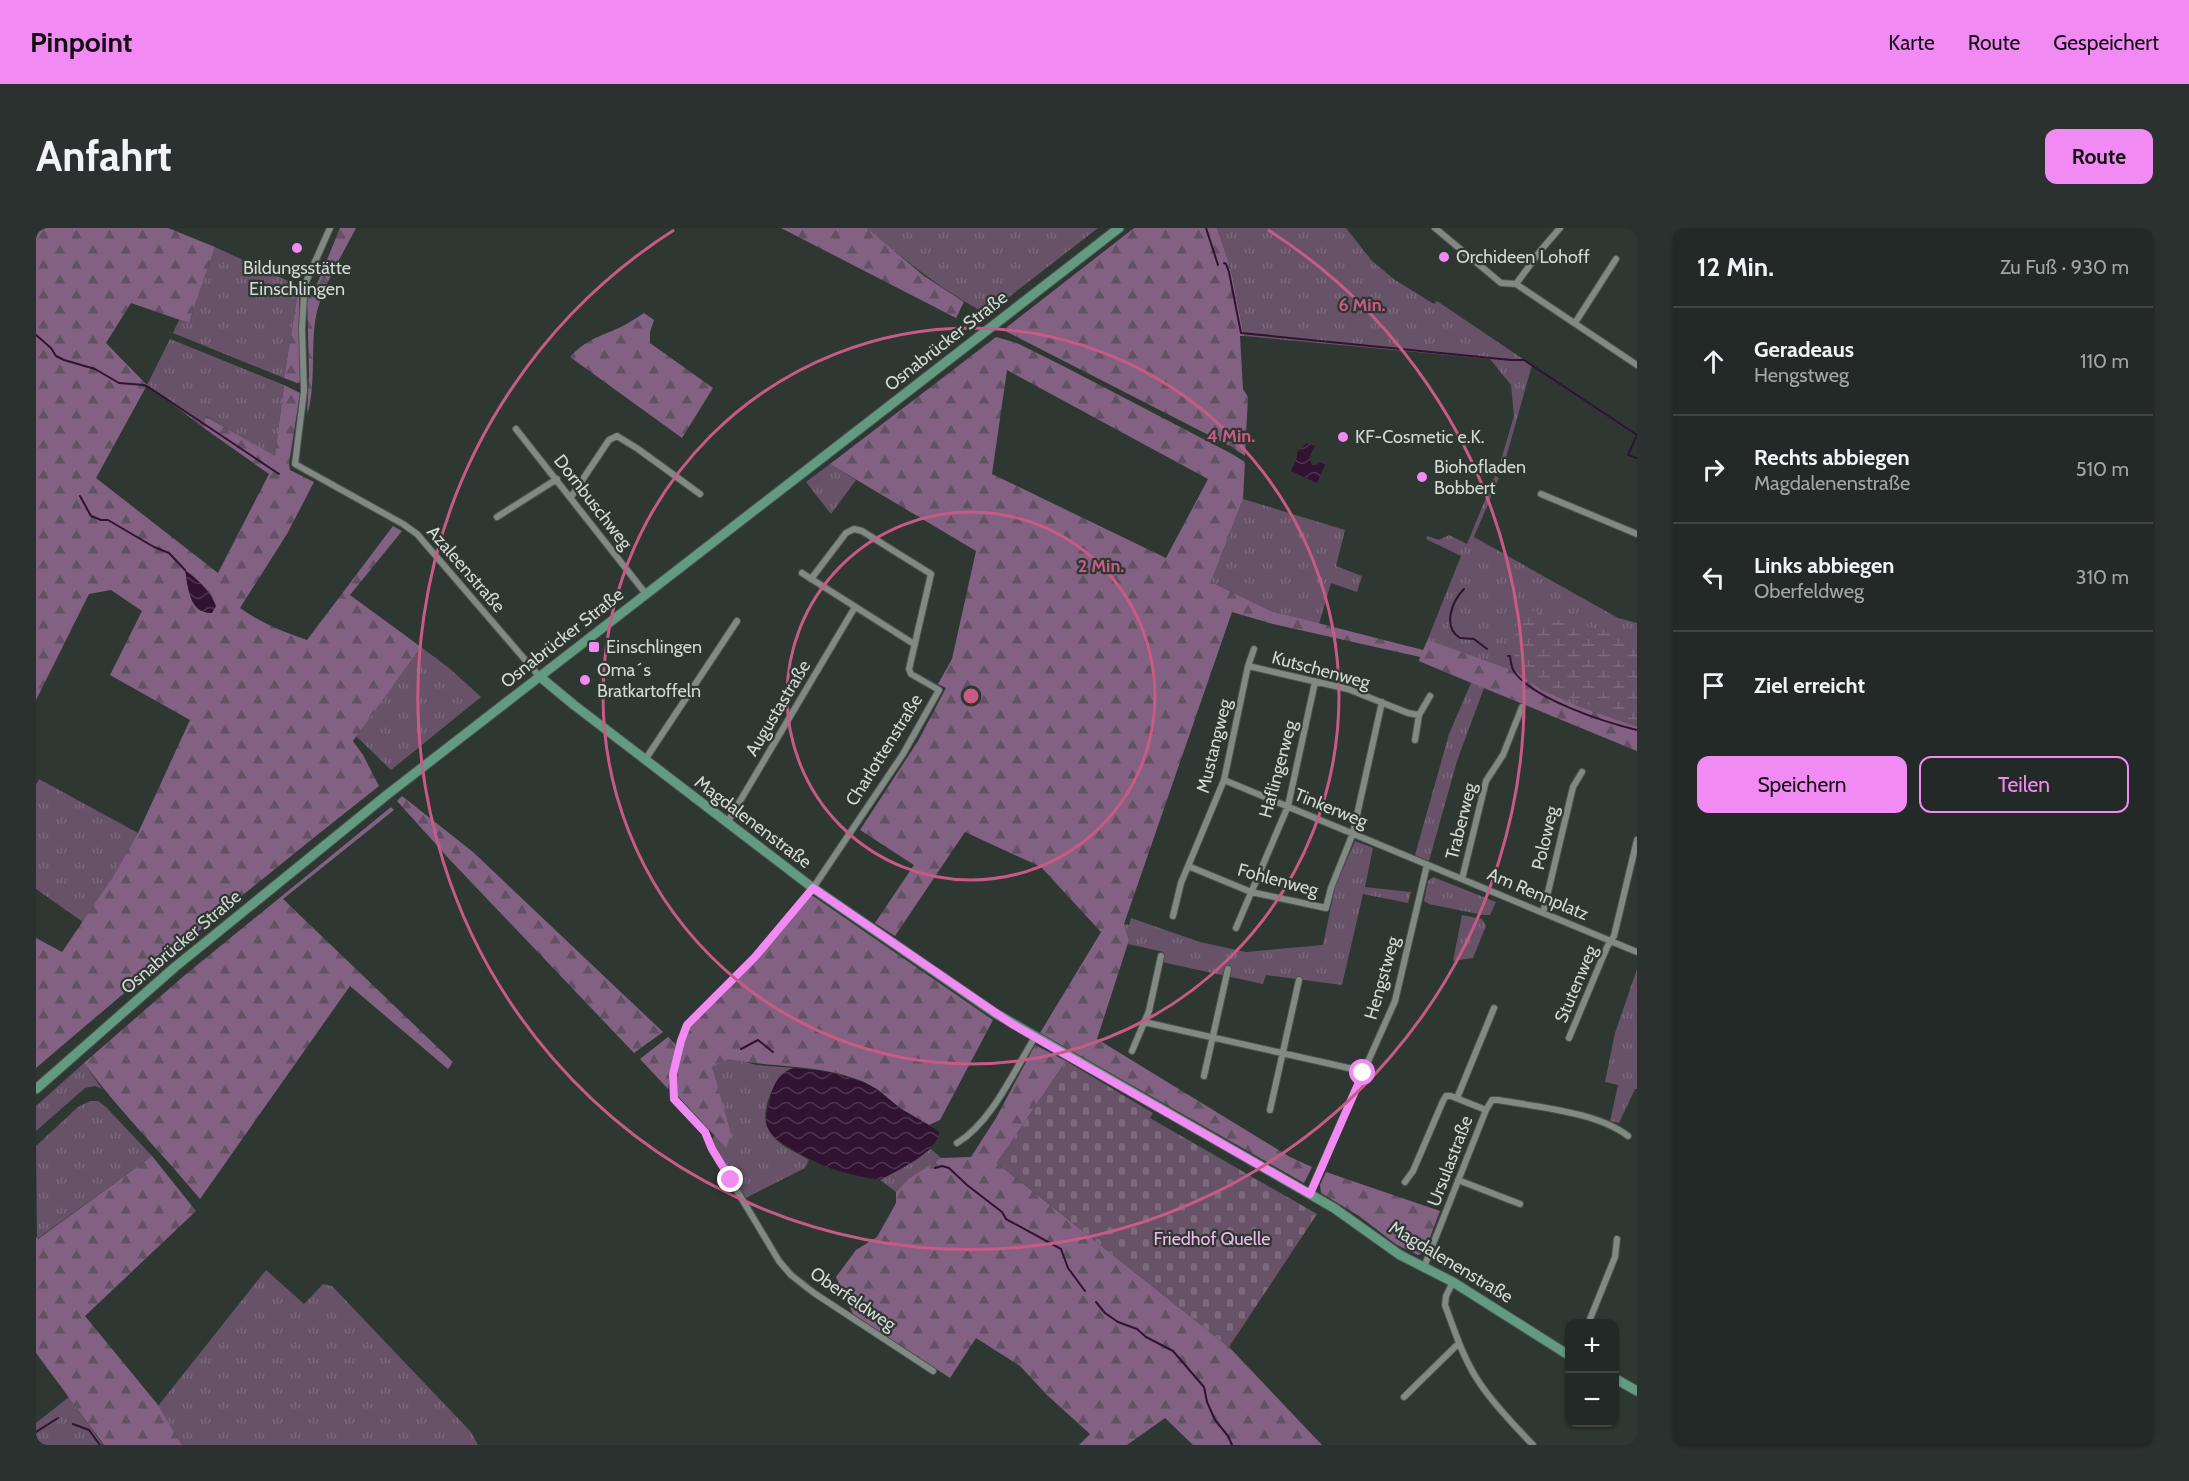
<!DOCTYPE html>
<html lang="de">
<head>
<meta charset="utf-8">
<style>
  body { margin:0; font-family:Cabin,sans-serif; background:#2b312e; color:#f1f3f6 }
  .controls { position:absolute; right:18px; bottom:18px; display:grid; overflow:hidden; border-radius:12px; box-shadow:0 2px 4px #0004 }
  .controls button { width:54px; height:54px; display:grid; place-items:center; padding:0; border:0; border-bottom:2px solid #404543; background:#232926; color:#f1f3f6; font:30px sans-serif }
  .stop { position:absolute; width:18px; height:18px; margin:-14px; border:4px solid #f28af3; border-radius:50%; background:#fff }
  .stop.end { background:#f28af3; border-color:#fff; box-shadow:0 2px 6px #0008 }
  .list { margin:0; padding:0; list-style:none }
  h2 { display:flex; justify-content:space-between; align-items:center; height:78px; margin:0; padding:0 24px; font-size:26px }
  h2 small { font-size:20px; font-weight:400; color:#a3a6a7 }
  .list li { display:grid; grid-template-columns:39px 1fr auto; gap:18px; align-items:center; box-sizing:border-box; height:108px; padding:0 24px; border-top:2px solid #404543 }
  .list b { display:block; font-size:22px; white-space:nowrap }
  .list p { margin:0; font-size:20px; white-space:nowrap; color:#a3a6a7 }
  .list em { font-size:20px; font-style:normal; color:#a3a6a7 }
  .actions { display:flex; gap:12px; padding:18px 24px }
  .actions a { flex:1; padding:14px 0; border:2px solid #f28af3; border-radius:12px; text-align:center; font-size:21px; color:#f28af3 }
  .actions .main { background:#f28af3; color:#111 }
  .icon { flex:none; width:33px; height:33px; fill:none; stroke:currentColor; stroke-width:2; stroke-linecap:round; stroke-linejoin:round }
  .map { position:relative; flex:none; width:1601px; height:1217px; overflow:hidden; border-radius:12px }
  header { display:flex; align-items:center; gap:36px; box-sizing:border-box; height:84px; padding:0 30px; background:#f28af3; color:#111 }
  header strong { font-size:28px }
  nav { display:flex; gap:33px; margin-inline-start:auto; font-size:21px }
  .intro { display:flex; align-items:center; justify-content:space-between; box-sizing:border-box; height:144px; padding:0 36px }
  h1 { margin:0; font-size:42px }
  .button { padding:15px 27px; border-radius:12px; background:#f28af3; color:#111; font-size:21px; font-weight:700 }
  main { display:flex; gap:36px; padding:0 36px }
  aside { flex:1; background:#232926; border-radius:12px; box-shadow:0 2px 4px #0004 }
  .map>svg:first-child { display:block }
  .grass { fill:url(#grass-tufts) }
  .forest { fill:url(#forest-firs); fill-rule:evenodd }
  .wetland { fill:url(#wetland-marsh) }
  .cemetery { fill:url(#cemetery-stones) }
  .water { fill:url(#water-waves) }
  .lines { fill:none; stroke-linecap:round; stroke-linejoin:round }
  .stream { stroke:#311331; stroke-width:2 }
  .street-casing { stroke:#4c524e; stroke-width:8 }
  .secondary-casing { stroke:#4c524e; stroke-width:11 }
  .street { stroke:#808984; stroke-width:6 }
  .secondary { stroke:#629a82; stroke-width:9 }
  .route { stroke:#f28af3; stroke-width:8 }
  .ring { fill:none; stroke:#c85b86; stroke-width:3 }
  .poi-dot { fill:#f28af3; stroke:#2f3732; stroke-width:2 }
  .labels { text-anchor:middle; stroke-width:4.5; stroke-linejoin:round; paint-order:stroke }
  .poi-label { font-size:18px; fill:#d3d8d5; stroke:#2f3732; text-anchor:start }
  .street-label { font-size:18px; fill:#d3d8d5; stroke:#2f3732 }
  .park-label { font-size:18px; fill:#f0b8ef; stroke:#2f3732 }
  .centre { fill:#c85b86; stroke:#2f3732; stroke-width:3 }
  .ring-label { font-size:18px; text-anchor:middle; font-weight:bold; fill:#c85b86; stroke:#2f3732; stroke-width:4.5; stroke-linejoin:round; paint-order:stroke }
</style>
</head>
<body>
<header>
<strong>Pinpoint</strong>
<nav><a>Karte</a><a>Route</a><a>Gespeichert</a></nav>
</header>
<div class="intro"><h1>Anfahrt</h1><a class="button">Route</a></div>
<main>
<div class="map">
<svg width="1601" height="1217" viewBox="0 0 1601 1217">
  <defs>
    <pattern id="grass-tufts" width="24" height="20" patternUnits="userSpaceOnUse" patternTransform="scale(1.5)"><rect width="24" height="20" fill="#675267"/><path d="M3 7l-1-3M5 7V3M7 7l1-3M15 17l-1-3M17 17v-4M19 17l1-3" fill="none" stroke="#7c6a7c"/></pattern>
    <pattern id="forest-firs" width="22" height="20" patternUnits="userSpaceOnUse" patternTransform="scale(1.5)"><rect width="22" height="20" fill="#836183"/><path d="M5 1l3.5 6h-7zM16 11l3.5 6h-7z" fill="#615162"/></pattern>
    <pattern id="wetland-marsh" width="20" height="14" patternUnits="userSpaceOnUse" patternTransform="scale(1.5)"><rect width="20" height="14" fill="#675267"/><path d="M1 5h8M5 5V1M11 12h8M15 12V8" fill="none" stroke="#7c6a7c"/></pattern>
    <pattern id="cemetery-stones" width="16" height="16" patternUnits="userSpaceOnUse" patternTransform="scale(1.5)"><rect width="16" height="16" fill="#675267"/><path d="M2 7V4a2 2 0 0 1 4 0v3zM10 15v-3a2 2 0 0 1 4 0v3z" fill="#7c6a7c"/></pattern>
    <pattern id="water-waves" width="16" height="10" patternUnits="userSpaceOnUse" patternTransform="scale(1.5)"><rect width="16" height="10" fill="#311331"/><path d="M0 5q4-4 8 0t8 0" fill="none" stroke="#4e354e"/></pattern>
  </defs>
  <rect width="100%" height="100%" fill="#2f3732"/>
  <path class="grass" d="M831,0H1062L951,86C906,63 869,32 831,0Z
    M1181,0H1310L1336,33L1359,52L1398,76L1401,73L1496,137L1466,244L1462,242L1478,188L1475,157L1454,131L1208,108L1195,41Z
    M179,19L263,58L248,150L137,105L143,92L153,95Z
    M134,111L248,157L239,229L170,188L168,200L111,157Z
    M794,236L820,252L795,286L770,254Z
    M1459,248L1463,250L1438,309L1582,390L1601,395V523L1448,460L1421,533L1393,633L1379,627L1413,506L1435,455L1383,433L1425,328L1390,311L1391,308L1403,312L1413,307L1431,316Z
    M1207,271L1309,302L1300,338L1326,348L1321,364L1295,355L1283,396L1235,383L1175,354Z
    M385,419L413,440L445,469L355,542L320,508Z
    M3,551L102,605L76,650L47,694L0,661V557Z
    M1319,613L1337,620L1329,659L1375,664L1372,675L1327,666L1306,757L1230,747L1227,756L1126,734L1128,724L1092,716L1093,712L1088,696L1093,697L1095,690L1164,714L1210,724L1287,717L1299,659Z
    M1397,649L1460,674L1454,687H1447L1393,676L1388,673L1392,653Z
    M1426,687L1446,691L1450,698L1437,730L1417,733Z
    M1601,741V861H1599L1583,895L1574,893L1582,857L1569,854L1579,805Z
    M692,830L721,837L758,840C740,845 726,878 730,896C731,899 735,905 737,908C744,918 762,925 773,932L769,940L710,970L675,913L679,907L690,919L676,839Z
    M48,835L66,861L59,858L49,860L0,903V878Z
    M54,873H62L70,879L116,928L1,1011L0,918L42,879Z
    M895,921L905,930L872,951L860,964L844,952Z
    M230,1042L268,1076L287,1056L296,1058L435,1204L442,1217H146L122,1178Z
    M33,1169L67,1217H0V1195Z"/>
  <path class="forest" d="M0,0H132L179,19L153,95L95,75L70,115L111,157L60,250L182,345L233,246L168,200L169,188L239,228L248,157L264,165L253,236L254,242L278,254L251,306L204,380C225,395 247,404 271,412L357,298L366,303L314,367L385,419L317,513L327,527L343,558C226,650 112,744 0,840V710L26,724L76,650L102,605L154,492L74,447L106,383L75,362L53,366L0,472Z
    M304,0H320C306,28 283,63 279,94C275,125 280,158 271,188L273,147L271,68L277,66Z
    M745,0H831L888,48L928,74L920,90Z
    M1098,0H1181L1195,41L1208,108H1204L1207,161L1212,169L1209,228L1196,219L971,104V99Z
    M263,58L264,154L261,155L248,150Z
    M608,85L618,92L614,104V115L677,160L646,210L534,129C550,112 562,109 583,100C591,96 600,90 608,85Z
    M960,109L981,115L1031,140L1196,226L1209,234L1207,271L1175,354L1235,383L1387,422L1392,412L1481,444L1505,462L1544,479L1601,499V523L1383,433L1384,429L1237,396L1196,384L1088,696L1093,712L1061,811L1254,929L1276,939L1268,955L1004,805L1065,704L1005,639L929,604L859,708L839,695L878,637L824,602L882,513L910,460L902,456L916,431L940,323L794,236ZM971,142L1172,251L1130,330L956,246Z
    M366,568L437,624L627,804L598,825L415,633L361,573Z
    M355,579L358,582L247,671L417,834L412,841L314,758L164,971C126,925 83,883 48,835L149,747Z
    M772,668H777L957,792L904,892L893,897C880,889 865,883 853,873C844,865 839,859 828,854C785,836 737,840 692,831L676,839L695,906L690,920L641,867C641,844 643,817 655,798C659,791 665,785 670,780Z
    M632,809L640,817L632,861L604,831Z
    M999,817L1030,833L961,935L1193,1119L1286,1217H1157L1129,1190L1091,1217H1043L1054,1206L1011,1167L984,1138L940,1110L914,1150L817,1086L800,1049L820,1022L841,1009L860,975V964L872,951L905,930L935,929L960,890Z
    M116,928L160,983L49,1088L122,1177L146,1217H68L0,1125V1009L2,1011Z
    M1290,944L1404,983L1388,1025L1382,1027L1361,1017L1323,988L1285,965L1284,957Z"/>
  <path class="wetland" d="M1486,378L1535,397L1572,402L1601,413V495C1574,484 1500,461 1484,440C1476,430 1478,416 1479,405C1480,396 1480,385 1486,378Z"/>
  <path class="cemetery" d="M1030,833L1117,885L1114,890L1281,986L1193,1119L961,935Z"/>
  <path class="water" d="M1271,215L1279,218L1273,230L1276,237H1280L1286,233L1290,235L1281,255L1255,243L1261,229V224Z
    M149,342C162,352 174,362 180,378L176,385C153,386 152,359 149,342Z
    M758,840L795,844L827,854L841,861L864,880L899,901L903,904C901,925 862,942 844,952C808,946 786,940 754,920C744,914 735,909 731,898C729,890 732,879 734,871C737,857 743,844 758,840Z"/>
  <g class="lines">
    <path class="stream" d="M1170,0L1182,37
      M1188,35L1190,36L1193,44L1205,105L1475,132H1488L1601,207L1592,227L1601,230
      M0,107L15,120L20,128L28,132L59,141L83,155L108,157L114,160L243,246
      M44,268L55,288L65,292H72L118,319L133,325L149,342
      M1428,361C1416,373 1406,399 1424,410L1438,411L1451,421
      M1472,428H1474C1475,435 1475,440 1479,445C1500,472 1568,494 1601,502
      M705,821L722,812L737,824
      M899,940L906,938L913,940L931,957L966,984L970,991L1025,1021L1032,1040L1049,1063
      M1060,1074L1069,1085L1082,1094L1101,1101L1110,1109L1137,1123L1168,1159L1171,1174L1179,1192L1192,1208L1196,1217
      M37,1196L53,1202L64,1217
      M0,1204L22,1190"/>
    <defs>
      <path id="street" d="M294,0L270,54L268,66L266,101L268,163L259,236L367,296L381,306L503,448
        M1399,0L1465,55L1480,56L1601,137
        M1480,56L1505,22L1524,0
        M1539,95L1580,31
        M480,201L610,366
        M1505,266L1601,306
        M535,269L573,212L581,208L602,221L664,266
        M461,289L521,251
        M766,345L878,416
        M775,351L810,305L818,301L826,303L895,346L873,441L875,446L903,462L867,526L777,660L719,729L651,797L645,813L637,846L638,871L669,904L676,921L743,1033L755,1047L778,1065L897,1143
        M1212,438L1312,461L1372,485L1383,487L1394,468
        M1379,512L1383,487
        M609,532L701,393
        M1188,552L1601,724
        M691,595L819,379
        M1152,638L1215,664L1290,680L1295,660L1317,605L1346,474
        M1426,651L1450,553L1467,527L1486,479
        M1507,685L1537,559L1546,544
        M1137,688L1145,655L1188,552L1212,438L1218,421
        M1200,700L1252,578L1279,454
        M1108,794L1317,841L1327,845
        M1533,810L1571,719L1578,708L1601,612
        M1096,823L1113,783L1125,728
        M1168,848L1192,741
        M1421,870L1458,780
        M1234,882L1263,752
        M921,915C955,895 978,843 999,809
        M1422,952L1484,976
        M1369,954L1377,943L1407,873L1410,868H1415L1450,882
        M1273,966L1359,773L1391,637
        M1388,1039L1450,882L1456,872H1462C1501,879 1561,884 1592,908
        M1417,1054L1410,1068L1409,1077C1419,1104 1428,1133 1445,1157C1460,1179 1479,1198 1497,1217
        M1552,1096L1579,1029L1581,1011
        M1368,1169L1423,1115"/>
      <path id="secondary" d="M503,448L538,477L777,660L959,785L1298,980L1364,1027L1417,1054L1534,1128
        M0,861L139,739L352,566L1083,0
        M1578,1150L1601,1163"/>
    </defs>
    <use href="#street" class="street-casing"/>
    <use href="#secondary" class="secondary-casing"/>
    <use href="#street" class="street"/>
    <use href="#secondary" class="secondary"/>
  </g>
  <g class="lines">
    <path class="route" d="M695,952L676,921L669,904L638,871L637,846L645,813L651,797L719,729L777,660L976,796L1274,966L1327,845"/>
  </g>
  <g class="ring">
    <circle cx="935" cy="468" r="184"/>
    <circle cx="935" cy="468" r="368"/>
    <path d="M1232 2A553 553 0 1 1 638 2"/>
  </g>
  <g class="poi-dot">
    <circle cx="261" cy="20" r="6"/>
    <circle cx="1408" cy="29" r="6"/>
    <circle cx="1307" cy="209" r="6"/>
    <circle cx="1386" cy="249" r="6"/>
    <rect x="552" y="413" width="12" height="12" rx="3"/>
    <circle cx="549" cy="452" r="6"/>
  </g>
  <g class="labels">
    <g class="poi-label">
      <text x="1420" y="35">Orchideen Lohoff</text>
      <text x="261" y="46" text-anchor="middle">Bildungsstätte<tspan x="261" dy="21">Einschlingen</tspan></text>
      <text x="1319" y="215">KF-Cosmetic e.K.</text>
      <text x="1398" y="245">Biohofladen<tspan x="1398" dy="21">Bobbert</tspan></text>
      <text x="570" y="425">Einschlingen</text>
      <text x="561" y="448">Oma´s<tspan x="561" dy="21">Bratkartoffeln</tspan></text>
    </g>
    <g class="street-label">
      <text transform="translate(910 113) rotate(-38)" y="6">Osnabrücker Straße</text>
      <text transform="translate(557 274) rotate(52)" y="6">Dornbuschweg</text>
      <text transform="translate(430 341) rotate(49)" y="6">Azaleenstraße</text>
      <text transform="translate(526 410) rotate(-38)" y="6">Osnabrücker Straße</text>
      <text transform="translate(1285 442) rotate(15)" y="6">Kutschenweg</text>
      <text transform="translate(742 480) rotate(-59)" y="6">Augustastraße</text>
      <text transform="translate(1178 518) rotate(-76)" y="6">Mustangweg</text>
      <text transform="translate(848 522) rotate(-58)" y="6">Charlottenstraße</text>
      <text transform="translate(1242 541) rotate(-75)" y="6">Haflingerweg</text>
      <text transform="translate(1295 580) rotate(22)" y="6">Tinkerweg</text>
      <text transform="translate(1425 593) rotate(-76)" y="6">Traberweg</text>
      <text transform="translate(717 594) rotate(37)" y="6">Magdalenenstraße</text>
      <text transform="translate(1509 610) rotate(-77)" y="6">Poloweg</text>
      <text transform="translate(1242 652) rotate(15)" y="6">Fohlenweg</text>
      <text transform="translate(1502 666) rotate(23)" y="6">Am Rennplatz</text>
      <text transform="translate(145 714) rotate(-40)" y="6">Osnabrücker Straße</text>
      <text transform="translate(1346 750) rotate(-74)" y="6">Hengstweg</text>
      <text transform="translate(1540 756) rotate(-67)" y="6">Stutenweg</text>
      <text transform="translate(1414 933) rotate(-69)" y="6">Ursulastraße</text>
      <text transform="translate(1415 1034) rotate(31)" y="6">Magdalenenstraße</text>
      <text transform="translate(817 1071) rotate(34)" y="6">Oberfeldweg</text>
    </g>
    <g class="park-label">
      <text x="1176" y="1017">Friedhof Quelle</text>
    </g>
  </g>
  <circle cx="935" cy="468" r="9" class="centre"/>
  <g class="ring-label">
    <text x="1326" y="83">6 Min.</text>
    <text x="1195" y="214">4 Min.</text>
    <text x="1065" y="344">2 Min.</text>
  </g>
</svg>
<div class="controls">
<button>+</button>
<button>−</button>
</div>
<div class="stop" style="left:1327px;top:845px"></div>
<div class="stop end" style="left:695px;top:952px"></div>
</div>
<aside>
<h2>12 Min.<small>Zu Fuß · 930 m</small></h2>
<ul class="list">
<li><svg class="icon" aria-label="ahead" viewBox="0 0 24 24"><path d="M12 20V5M6 11l6-6 6 6"/></svg><div><b>Geradeaus</b><p>Hengstweg</p></div><em>110 m</em></li>
<li><svg class="icon" aria-label="right" viewBox="0 0 24 24"><path d="M7 20v-9h11M14 6l5 5-5 5"/></svg><div><b>Rechts abbiegen</b><p>Magdalenenstraße</p></div><em>510 m</em></li>
<li><svg class="icon" aria-label="left" viewBox="0 0 24 24"><path d="M17 20v-9H6M10 6l-5 5 5 5"/></svg><div><b>Links abbiegen</b><p>Oberfeldweg</p></div><em>310 m</em></li>
<li><svg class="icon" aria-label="arrive" viewBox="0 0 24 24"><path d="M6 21V4h12l-3 4 3 4H6"/></svg><div><b>Ziel erreicht</b></div></li>
</ul>
<div class="actions"><a class="main">Speichern</a><a>Teilen</a></div>
</aside>
</main>
</body>
</html>
